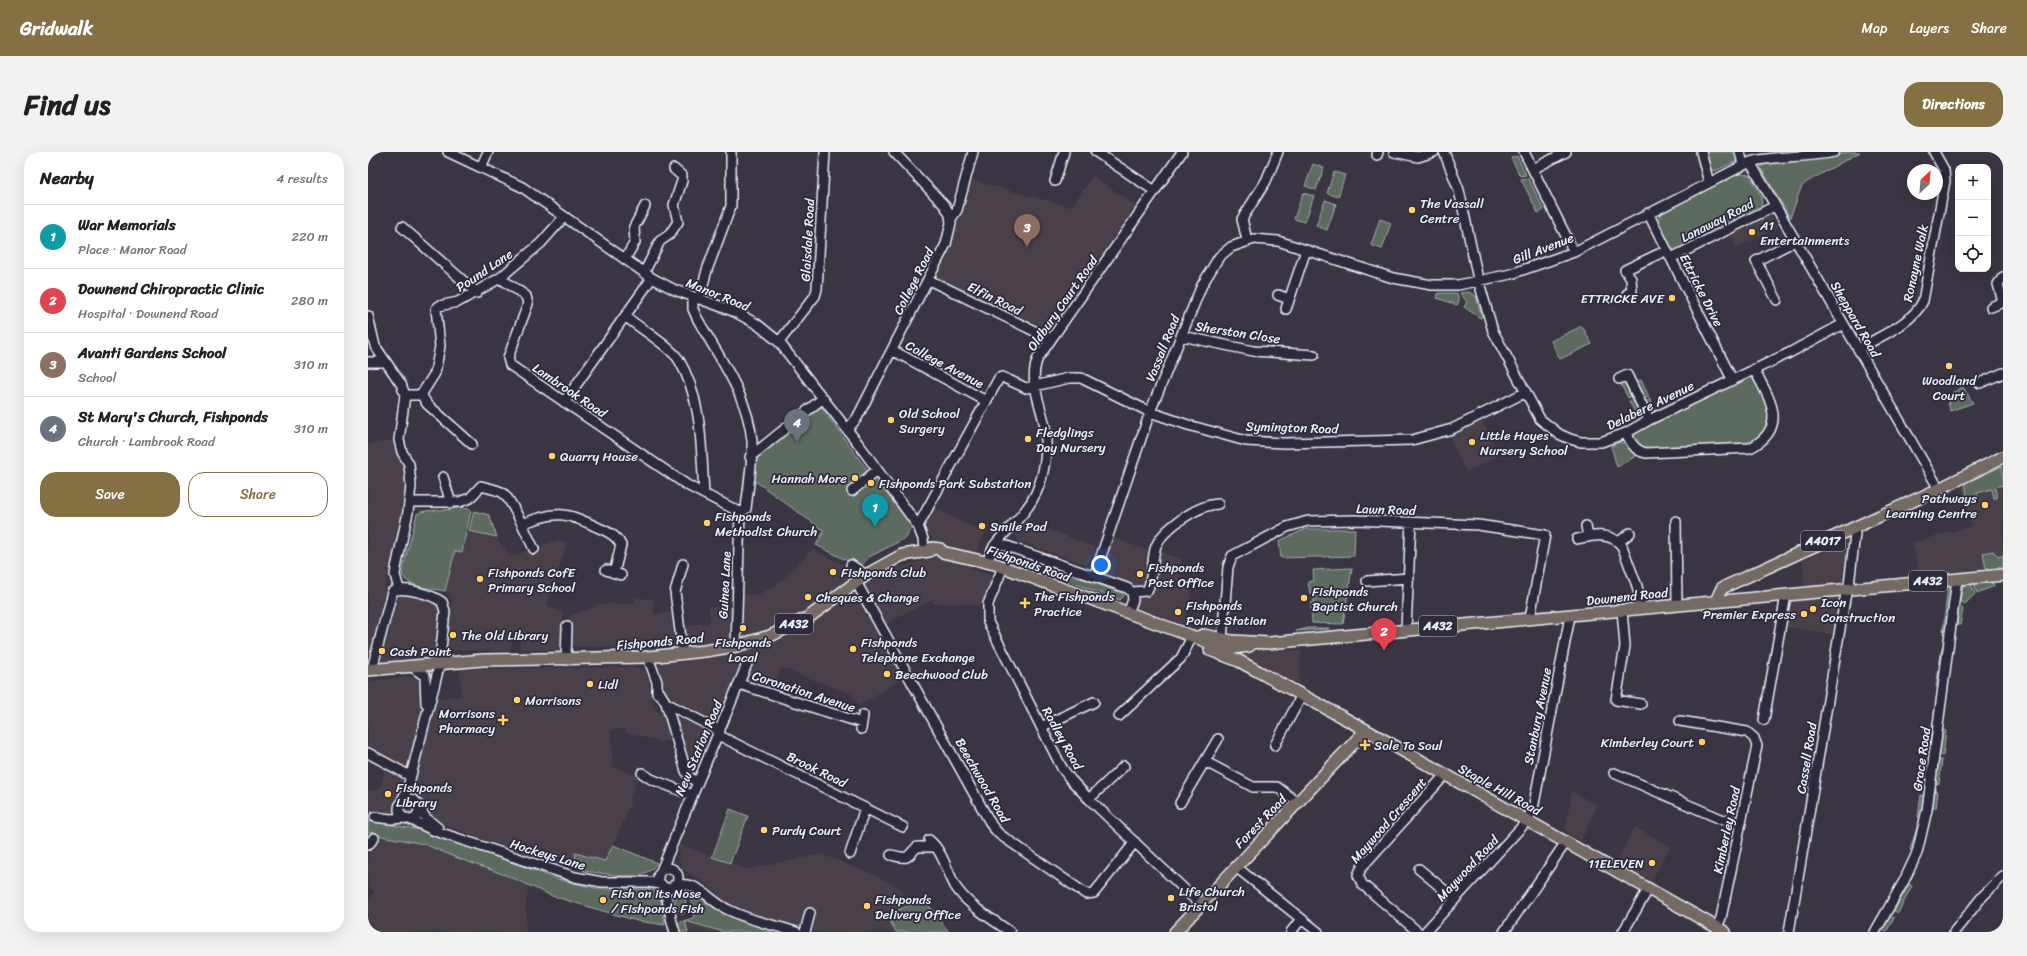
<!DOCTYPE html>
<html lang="en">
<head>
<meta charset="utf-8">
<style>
  body { margin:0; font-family:Sriracha,sans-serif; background:#f2f2f2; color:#202124 }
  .controls { position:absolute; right:12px; top:12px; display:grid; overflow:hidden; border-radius:8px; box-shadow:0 4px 16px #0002 }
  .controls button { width:36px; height:36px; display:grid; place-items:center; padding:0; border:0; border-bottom:1px solid #e0e0e0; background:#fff; color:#202124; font:20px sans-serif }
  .compass { position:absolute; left:1539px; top:12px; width:36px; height:36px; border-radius:50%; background:#fff; box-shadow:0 4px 16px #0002; rotate:26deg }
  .you { position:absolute; left:733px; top:413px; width:14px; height:14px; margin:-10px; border:3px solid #fff; border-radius:50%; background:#1a73e8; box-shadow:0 0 0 6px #1a73e833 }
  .badge { display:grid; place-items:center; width:26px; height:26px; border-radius:50%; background:#847042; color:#fff; font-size:13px; font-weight:700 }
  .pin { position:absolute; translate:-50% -33px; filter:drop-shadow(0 1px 2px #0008) }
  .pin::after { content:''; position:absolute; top:21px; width:14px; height:12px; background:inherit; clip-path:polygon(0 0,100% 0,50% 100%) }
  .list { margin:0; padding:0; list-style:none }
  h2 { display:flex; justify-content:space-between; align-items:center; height:52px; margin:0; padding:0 16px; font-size:17px }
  h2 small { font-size:13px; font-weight:400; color:#757577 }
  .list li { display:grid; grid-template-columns:26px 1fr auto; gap:12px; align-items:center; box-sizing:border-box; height:64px; padding:0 16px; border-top:1px solid #e0e0e0 }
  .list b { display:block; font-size:15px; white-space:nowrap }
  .list p { margin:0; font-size:13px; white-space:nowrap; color:#757577 }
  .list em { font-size:13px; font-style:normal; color:#757577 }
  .actions { display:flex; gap:8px; padding:12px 16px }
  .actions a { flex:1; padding:9px 0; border:1px solid #847042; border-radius:16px; text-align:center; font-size:14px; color:#847042 }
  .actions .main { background:#847042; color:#fff }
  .icon { flex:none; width:22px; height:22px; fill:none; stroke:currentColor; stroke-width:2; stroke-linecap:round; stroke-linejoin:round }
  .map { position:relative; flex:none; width:1635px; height:780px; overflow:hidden; border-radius:16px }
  header { display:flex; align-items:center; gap:24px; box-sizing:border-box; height:56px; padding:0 20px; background:#847042; color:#fff }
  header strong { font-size:19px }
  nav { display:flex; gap:22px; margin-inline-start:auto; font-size:14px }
  .intro { display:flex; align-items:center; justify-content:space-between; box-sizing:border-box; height:96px; padding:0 24px }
  h1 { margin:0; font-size:28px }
  .button { padding:10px 18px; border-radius:16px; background:#847042; color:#fff; font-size:14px; font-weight:700 }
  main { display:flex; gap:24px; padding:0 24px }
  aside { flex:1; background:#fff; border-radius:16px; box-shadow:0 4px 16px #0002 }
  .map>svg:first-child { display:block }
  .built { fill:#4a404a }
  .green { fill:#5b6a60; stroke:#a2aeac }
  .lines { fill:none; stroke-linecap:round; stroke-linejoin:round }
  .minor-casing { stroke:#e8f1f8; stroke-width:12 }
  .major-casing { stroke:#e8f1f8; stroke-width:14 }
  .minor { stroke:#2f2a3d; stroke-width:9 }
  .major { stroke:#756964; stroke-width:11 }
  .poi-dot { fill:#ffd166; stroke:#2f2a3d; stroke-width:1.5 }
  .labels { text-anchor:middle; stroke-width:3.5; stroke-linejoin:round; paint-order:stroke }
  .shield { fill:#2f2a3d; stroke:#b0b5c0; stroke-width:1 }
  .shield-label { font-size:12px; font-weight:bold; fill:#e8f1f8 }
  .poi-label { font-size:13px; fill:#e8f1f8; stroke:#2f2a3d; text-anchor:start }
  .street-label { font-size:13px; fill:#e8f1f8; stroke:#2f2a3d }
</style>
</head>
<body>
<header>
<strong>Gridwalk</strong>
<nav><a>Map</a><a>Layers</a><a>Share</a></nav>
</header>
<div class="intro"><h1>Find us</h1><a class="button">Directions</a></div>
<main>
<aside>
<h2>Nearby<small>4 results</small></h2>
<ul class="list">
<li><span class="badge" style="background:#0f9aa8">1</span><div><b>War Memorials</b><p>Place · Manor Road</p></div><em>220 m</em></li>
<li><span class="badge" style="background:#e0444e">2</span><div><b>Downend Chiropractic Clinic</b><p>Hospital · Downend Road</p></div><em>280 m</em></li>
<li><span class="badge" style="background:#8d6e63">3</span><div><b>Avanti Gardens School</b><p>School</p></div><em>310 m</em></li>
<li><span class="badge" style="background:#6b7280">4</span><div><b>St Mary's Church, Fishponds</b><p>Church · Lambrook Road</p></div><em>310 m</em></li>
</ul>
<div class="actions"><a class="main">Save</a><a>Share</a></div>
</aside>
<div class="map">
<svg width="1635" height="780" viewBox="0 0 1635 780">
  <rect width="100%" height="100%" fill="#3b3443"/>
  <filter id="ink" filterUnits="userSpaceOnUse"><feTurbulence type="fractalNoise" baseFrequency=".025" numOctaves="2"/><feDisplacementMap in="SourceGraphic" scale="8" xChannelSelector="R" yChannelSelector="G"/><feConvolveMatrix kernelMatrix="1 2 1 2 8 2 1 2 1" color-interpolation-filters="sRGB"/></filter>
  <g filter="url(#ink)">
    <path class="built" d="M725,24L768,54L679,177L568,124L592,64L603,28L703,55Z
      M1401,61L1410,76L1368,95L1362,81Z
      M1114,268L1130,305L1098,320L1081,284Z
      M29,288L40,321L35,365L16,439L62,448L72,455L71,462L81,464L84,450L81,441L39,430L35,425L34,420L49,362L54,358L76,359L93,355L121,363L131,391L144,404L191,388L199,391L179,453L196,461L195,469L207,462L225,456L229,452H266L267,446L285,447L286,462L304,461L309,494L266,496L194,494V499L151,497L152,488L144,489L142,499L89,498L0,512V292Z
      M1635,314V415L1552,423L1544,391L1603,374L1593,333Z
      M564,355L617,381L601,416L626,424L615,454L594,451H564L568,446L524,468L513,477L538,524L491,554L483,542L414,516L404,536L371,525L329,620L325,618L308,574L289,511L322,508L316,490L315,474L342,471L341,455L365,454L364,473H369L374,443H388L408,434L445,397L480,415H492L504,429L534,414L558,408L564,385L557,380L554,373Z
      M656,368L727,395L722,409L717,412L650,389L646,380Z
      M1481,382L1483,383L1478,424L1466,483L1418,475L1422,448L1437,447L1434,403Z
      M746,386L781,399L791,396L800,403L814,407L810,434L824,438L816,472L769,456L772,436L737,424L734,417Z
      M893,497L933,499L931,531L914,525L875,504L877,499Z
      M253,515L272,516L278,520L287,558L295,562L303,588L294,590L257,580V577L243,578L245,615L269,624L261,649L263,651L233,722L172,706L119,689L78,673L74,684L36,674L0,669V639L12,637L17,616L0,607V529L49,524L54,531L55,547L93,544L92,517Z
      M1204,639L1229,654L1213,689L1197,679Z
      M1267,675L1302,694L1283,730L1248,710Z
      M11,683L56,692L161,733L158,752V780H0V749L7,740L0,734V698Z
      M310,692L379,717L453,702L504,722L534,737L539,754L520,763L528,780H417L345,750L351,743L336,730L316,718L311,709Z
      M316,769L356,780H320Z"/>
    <path class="green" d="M1335,0H1368L1371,8L1347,19L1341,17Z
      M1480,0H1492L1437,31L1433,36L1422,66L1393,16L1396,10L1461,5Z
      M1149,4L1158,23L1152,24L1143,6Z
      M945,12L956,16L948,38L937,34Z
      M966,20L977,23L970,45L959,41Z
      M1369,22L1381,23L1383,26L1394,45L1393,55L1306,100C1295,93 1286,72 1293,60Z
      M1160,26L1176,58L1170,61L1153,27Z
      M935,41L946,44L937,70L926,67Z
      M957,48L968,52L959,78L948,74Z
      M1012,67L1023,71L1014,97L1003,93Z
      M1101,140L1108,144L1114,165L1112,166L1096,155L1099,150L1092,141Z
      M1070,141H1089L1091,149L1089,153L1069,146Z
      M1214,174L1224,192L1192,207L1183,189Z
      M1381,223L1385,224L1390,229L1403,265L1398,279L1382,292L1274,298L1264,287L1269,278Z
      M1257,227L1266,243L1260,246L1251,229Z
      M1273,228L1281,245L1274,247L1268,235L1269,230Z
      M1595,235L1605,251L1582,259L1579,244Z
      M1267,247L1275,263L1274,267L1271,268L1261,249Z
      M1282,247L1287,259L1281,260L1276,251Z
      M451,252L500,319L478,340L483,343L505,324L544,374L538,386L501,405L492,415L448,393L456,379L383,326L387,304Z
      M1252,290L1259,292L1268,304L1249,315L1243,294Z
      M1635,314V333L1627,335L1629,346H1626L1624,337L1609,341L1610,346L1600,349L1597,331Z
      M93,355L103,358L94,400L87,399L77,439C65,436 35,436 34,420L49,362C57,356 79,360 93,355Z
      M106,359L121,363L129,385L101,379Z
      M938,377H987L986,404L913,406L911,389Z
      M1625,399L1631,405L1635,403V415L1618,417L1615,401Z
      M679,414L754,441L756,444L752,448L677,421Z
      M984,416L975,472L944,471L943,451L946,450V441H942L940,430L946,429L945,418Z
      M1625,431L1626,434L1609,441L1606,432Z
      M1580,432L1585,440L1578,478L1575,479Z
      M1603,432L1607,442L1597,452L1592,449L1595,433Z
      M1591,454L1595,457L1592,473H1589Z
      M940,476H961V477L928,479Z
      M1574,495L1577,496L1571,535H1568Z
      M1574,578L1578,579L1575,604L1571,603Z
      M1570,608H1574L1571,632L1567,631Z
      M1565,639L1570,640L1568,656H1564Z
      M1553,643L1557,644L1554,666L1550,665Z
      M362,657L380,664L362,711L344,705Z
      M0,669L53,678L190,727L231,737H285L292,743L297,773L269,769L184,744L140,724L92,707L56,692L8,683L9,681H0Z
      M1549,675L1553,676L1545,700L1542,698Z
      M245,693L289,711L283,718L271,724H253L216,719L208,711L207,701L237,709Z
      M1541,732L1544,734L1530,761L1526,759Z
      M324,737L417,780H356L317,769L320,780H312L309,771L325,766L326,762L322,756Z
      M316,738L319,739L316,761L313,762V758L307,760C306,752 306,741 316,738Z
      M556,747L581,780H528L519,763Z
      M1522,764L1526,766L1518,780L1514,778Z"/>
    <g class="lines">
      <defs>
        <path id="minor" d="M80,0L154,35L284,126L307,138L365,159L389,172L411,190L492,294L550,374L555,387L556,399
          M728,0L787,39
          M1026,0L1050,5L1066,0
          M1076,0L1091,38L1110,127L1125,179L1172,267L1191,282L1202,287L1213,290H1233L1258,281L1281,268L1421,201L1475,172
          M1156,0L1206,100
          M1333,0L1341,31
          M1372,0L1375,13
          M1009,3L1010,0
          M1382,10L1571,337
          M113,15L120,0
          M1165,17L1198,0
          M687,29L696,0
          M1280,61L1364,227
          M583,67L589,58L605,0
          M34,75L109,141
          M879,88L874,67L898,29L910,0
          M1303,106L1407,54
          M257,107L267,90L266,75L277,54
          M276,121L292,89L301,83L310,70L306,53L314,29V24L306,17
          M132,126L158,144L160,152L140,206L142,213L319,333L336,342
          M561,128L683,187
          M1259,142L1264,139L1263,127L1257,118L1299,98
          M910,143L921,147
          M325,145V157L329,166C351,206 380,243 384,289C385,308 380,337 378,357L372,360
          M331,147L339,118L363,54V0
          M1409,148L1388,109L1427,89
          M1623,155L1635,150L1630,132L1635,125
          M918,157L938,98
          M0,164L7,194L33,232L37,243L31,288L34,300L41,312L43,334L40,360L28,416L27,423L31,437
          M257,164C270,175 302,194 311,208C335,249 333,297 336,342L372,360
          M814,184L885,199L946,203
          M411,190L447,144L449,137L457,0
          M1490,197C1511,185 1545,171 1555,149L1577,29L1576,18L1566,0
          M524,198L618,249
          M0,210H16
          M1251,227L1259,223L1281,268
          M1612,231L1635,221
          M53,242L59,252L104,292
          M37,243H50L55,240L67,221L72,194L68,157L71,154L90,150L132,126L173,91L196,65
          M196,250L284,126
          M479,278L489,266L578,92L583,71L582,63L577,54L526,0
          M1258,281C1263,291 1267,299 1278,301L1382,296C1422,275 1401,246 1386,217
          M382,305L455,246
          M75,325L83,351
          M484,339L509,318
          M41,350H91L102,346L113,334C120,336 129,337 135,341C144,348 160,385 166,397
          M1308,369L1309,453
          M154,372C188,358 198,360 231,376C240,380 248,383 253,393L246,421
          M550,374L631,226L634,225L658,236L701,226H713L782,260L820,273L878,289L916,291L1044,288L1084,277L1158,240
          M1218,374L1220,385
          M1209,387C1225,383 1243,380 1254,394L1269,434L1274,456
          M1251,390L1262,381
          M626,394C640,375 658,363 668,341C677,321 680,296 677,275C673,252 660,229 670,206L814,0
          M619,410L626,394L633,392L759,436L764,440L765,448L760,461
          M483,413L498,423
          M635,415L620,452V470L694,616L703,628L721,647L832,752
          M238,418L253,423
          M726,425L782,260L834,133L851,105L863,95L886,87L910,89L1025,126L1064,133H1090L1143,122L1206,100L1382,10C1409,3 1438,6 1466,0
          M999,429L1041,426
          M488,430L624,674L631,682L718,742L726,741L767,690
          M764,440L778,439L780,437C785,424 784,410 787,397C793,377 830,353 850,352
          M1254,458L1257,494L1248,548L1273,552
          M1038,477L1043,370
          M854,487L860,415L864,404L919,375L940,369L986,368L1110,373L1177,383L1162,466
          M368,494L372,360
          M315,502L307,440L315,412
          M280,505L289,530V541
          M198,508L199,474
          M43,514L57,524L58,551
          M4,517L24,440C33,433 65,443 74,450L77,459L71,515L40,635L33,651
          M371,532L494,571
          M290,538L298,551L318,619L322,626L330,630
          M298,551L352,579
          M751,564L813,506L824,485
          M1396,568L1418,443
          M1312,569L1379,580L1386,586L1389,594L1353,766L1349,775
          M673,575L726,550
          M493,577L495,563
          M350,583L535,675
          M907,593L934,543
          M0,601L42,624
          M838,610L885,635H909L930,651
          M274,621L283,627L324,643
          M1246,621L1353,667L1372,671
          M721,647L756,614
          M31 657a10 10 0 1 1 20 0a10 10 0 1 1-20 0Z
          M812,651L850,587
          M50,654L58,666L70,676
          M7,665L22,667L37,666
          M39,666L67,679L207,725L234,730H279L293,732
          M561,688C574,698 579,719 587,734C600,754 623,766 642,780
          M0,693L6,686
          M482,702L497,656
          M523,703C542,707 537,707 549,695H568
          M868,715L950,780
          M290 726a10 10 0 1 1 20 0a10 10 0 1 1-20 0Z
          M1051,717L1087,747
          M293,719L379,512
          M294,733C300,742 302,768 307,780
          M306,733C334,729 340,750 363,759C383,769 406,773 428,780
          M437,780L442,761
          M923,780L933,767
          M1050,780L994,732L990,723L994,715L1077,623
          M1057,780L1159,669L1165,657L1202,464
          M1136,780L1198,690
          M1255,780L1281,736
          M1421,780L1478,441L1481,433L1487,382L1486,376
          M1507,780L1536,729L1549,701L1559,658L1589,427
          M1586,780L1614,745L1635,724"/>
        <path id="major" d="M1348,449L1354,436L1571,337L1635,305
          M830,485L836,483L864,489L901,491L1635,423
          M842,498L871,509L998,578L1357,780
          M0,518L115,508L280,505L337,499L368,494L402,484L441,465L498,423L534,403L561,399L564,396L572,397L574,400L627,412L859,497L881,494L885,491
          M807,780L998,578"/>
      </defs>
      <use href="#minor" class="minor-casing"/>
      <use href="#major" class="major-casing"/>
      <use href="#minor" class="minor"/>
      <use href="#major" class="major"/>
    </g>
  </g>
  <g class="poi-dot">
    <circle cx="1044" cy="58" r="4"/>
    <circle cx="1384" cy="80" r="4"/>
    <circle cx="1304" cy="146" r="4"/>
    <circle cx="1581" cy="214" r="4"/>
    <circle cx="523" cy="268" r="4"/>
    <circle cx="660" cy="287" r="4"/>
    <circle cx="1104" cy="290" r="4"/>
    <circle cx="184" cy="304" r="4"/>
    <circle cx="487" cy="326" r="4"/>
    <circle cx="503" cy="331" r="4"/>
    <circle cx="1617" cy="353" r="4"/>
    <circle cx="339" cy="371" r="4"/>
    <circle cx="614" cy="374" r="4"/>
    <circle cx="465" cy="420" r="4"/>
    <circle cx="772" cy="422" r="4"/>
    <circle cx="112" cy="427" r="4"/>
    <circle cx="440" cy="445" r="4"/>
    <circle cx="936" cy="446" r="4"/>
    <path d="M655 445h4v4h4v4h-4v4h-4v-4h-4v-4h4z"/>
    <circle cx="1445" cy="457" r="4"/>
    <circle cx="810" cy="460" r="4"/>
    <circle cx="1436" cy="462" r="4"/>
    <circle cx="375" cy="476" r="4"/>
    <circle cx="85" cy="483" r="4"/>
    <circle cx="485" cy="497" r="4"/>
    <circle cx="14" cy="499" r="4"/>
    <circle cx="519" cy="522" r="4"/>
    <circle cx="222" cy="532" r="4"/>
    <circle cx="149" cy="548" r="4"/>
    <path d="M133 562h4v4h4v4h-4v4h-4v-4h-4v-4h4z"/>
    <circle cx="1334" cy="590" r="4"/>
    <path d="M995 587h4v4h4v4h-4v4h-4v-4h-4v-4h4z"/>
    <circle cx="20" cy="642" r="4"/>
    <circle cx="396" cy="678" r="4"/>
    <circle cx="1284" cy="711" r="4"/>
    <circle cx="803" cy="746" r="4"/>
    <circle cx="235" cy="748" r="4"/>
    <circle cx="499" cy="754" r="4"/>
  </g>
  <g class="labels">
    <g class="shield">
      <rect x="1433" y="379" width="44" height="20" rx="3"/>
      <rect x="1541" y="419" width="38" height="20" rx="3"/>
      <rect x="407" y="462" width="38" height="20" rx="3"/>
      <rect x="1051" y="464" width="38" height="20" rx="3"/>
    </g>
    <g class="shield-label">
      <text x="1455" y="393">A4017</text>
      <text x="1560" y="433">A432</text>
      <text x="426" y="476">A432</text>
      <text x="1070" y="478">A432</text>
    </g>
    <g class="poi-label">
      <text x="1052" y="56">The Vassall<tspan x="1052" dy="15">Centre</tspan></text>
      <text x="1392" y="78">A1<tspan x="1392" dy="15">Entertainments</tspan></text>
      <text x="1296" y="151" text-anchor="end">ETTRICKE AVE</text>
      <text x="1581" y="233" text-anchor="middle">Woodland<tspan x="1581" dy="15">Court</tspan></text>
      <text x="531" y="266">Old School<tspan x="531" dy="15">Surgery</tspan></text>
      <text x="668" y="285">Fledglings<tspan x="668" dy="15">Day Nursery</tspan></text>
      <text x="1112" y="288">Little Hayes<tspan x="1112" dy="15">Nursery School</tspan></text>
      <text x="192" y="309">Quarry House</text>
      <text x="479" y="331" text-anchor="end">Hannah More</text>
      <text x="511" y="336">Fishponds Park Substation</text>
      <text x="1609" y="351" text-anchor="end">Pathways<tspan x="1609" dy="15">Learning Centre</tspan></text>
      <text x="347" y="369">Fishponds<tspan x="347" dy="15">Methodist Church</tspan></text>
      <text x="622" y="379">Smile Pad</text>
      <text x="780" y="420">Fishponds<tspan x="780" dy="15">Post Office</tspan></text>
      <text x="120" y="425">Fishponds CofE<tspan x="120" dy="15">Primary School</tspan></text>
      <text x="473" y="425">Fishponds Club</text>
      <text x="944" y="444">Fishponds<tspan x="944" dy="15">Baptist Church</tspan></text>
      <text x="666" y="449">The Fishponds<tspan x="666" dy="15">Practice</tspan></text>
      <text x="448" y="450">Cheques &amp; Change</text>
      <text x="1453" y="455">Icon<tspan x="1453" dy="15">Construction</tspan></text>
      <text x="818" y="458">Fishponds<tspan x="818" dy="15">Police Station</tspan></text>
      <text x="1428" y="467" text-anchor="end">Premier Express</text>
      <text x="93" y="488">The Old Library</text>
      <text x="375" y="495" text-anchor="middle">Fishponds<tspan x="375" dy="15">Local</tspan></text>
      <text x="493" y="495">Fishponds<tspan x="493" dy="15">Telephone Exchange</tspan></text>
      <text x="22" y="504">Cash Point</text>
      <text x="527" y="527">Beechwood Club</text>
      <text x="230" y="537">Lidl</text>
      <text x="157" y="553">Morrisons</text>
      <text x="127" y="566" text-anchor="end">Morrisons<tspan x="127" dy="15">Pharmacy</tspan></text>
      <text x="1326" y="595" text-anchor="end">Kimberley Court</text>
      <text x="1006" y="598">Sole To Soul</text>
      <text x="28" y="640">Fishponds<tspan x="28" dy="15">Library</tspan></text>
      <text x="404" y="683">Purdy Court</text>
      <text x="1276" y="716" text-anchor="end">11ELEVEN</text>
      <text x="811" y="744">Life Church<tspan x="811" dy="15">Bristol</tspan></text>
      <text x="243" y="746">Fish on its Nose<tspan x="243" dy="15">/ Fishponds Fish</tspan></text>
      <text x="507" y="752">Fishponds<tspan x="507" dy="15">Delivery Office</tspan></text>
    </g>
    <g class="street-label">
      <text transform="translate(1349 68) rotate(-27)" y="5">Lanaway Road</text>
      <text transform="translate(439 88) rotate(-87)" y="5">Glaisdale Road</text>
      <text transform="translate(1175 96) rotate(-21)" y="5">Gill Avenue</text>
      <text transform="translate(1547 111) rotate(-78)" y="5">Ronayne Walk</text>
      <text transform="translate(116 118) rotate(-34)" y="5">Pound Lane</text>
      <text transform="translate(545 129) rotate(-63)" y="5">College Road</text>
      <text transform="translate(1334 138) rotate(63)" y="5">Ettricke Drive</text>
      <text transform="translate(350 142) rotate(22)" y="5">Manor Road</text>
      <text transform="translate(627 146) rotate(26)" y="5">Elfin Road</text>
      <text transform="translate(694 151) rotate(-55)" y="5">Oldbury Court Road</text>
      <text transform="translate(1488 167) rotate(60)" y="5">Sheppard Road</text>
      <text transform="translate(870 180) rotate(9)" y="5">Sherston Close</text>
      <text transform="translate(794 196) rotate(-68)" y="5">Vassall Road</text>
      <text transform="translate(577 212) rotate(28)" y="5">College Avenue</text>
      <text transform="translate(202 238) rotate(34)" y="5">Lambrook Road</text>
      <text transform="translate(1282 253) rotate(-26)" y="5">Delabere Avenue</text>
      <text transform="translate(924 275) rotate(2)" y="5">Symington Road</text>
      <text transform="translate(1018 357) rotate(2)" y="5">Lawn Road</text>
      <text transform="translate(661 411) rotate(19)" y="5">Fishponds Road</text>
      <text transform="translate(356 433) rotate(-87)" y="5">Guinea Lane</text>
      <text transform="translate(1259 444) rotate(-6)" y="5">Downend Road</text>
      <text transform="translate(292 489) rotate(-5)" y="5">Fishponds Road</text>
      <text transform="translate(436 539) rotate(18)" y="5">Coronation Avenue</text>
      <text transform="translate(1169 564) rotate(-79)" y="5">Stanbury Avenue</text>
      <text transform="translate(695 586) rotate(61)" y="5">Radley Road</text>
      <text transform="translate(330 596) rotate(-67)" y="5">New Station Road</text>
      <text transform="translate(1438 606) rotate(-81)" y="5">Cassell Road</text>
      <text transform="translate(1553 607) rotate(-82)" y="5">Grace Road</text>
      <text transform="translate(449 617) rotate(26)" y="5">Brook Road</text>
      <text transform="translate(615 628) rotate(60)" y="5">Beechwood Road</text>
      <text transform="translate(1132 637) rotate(29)" y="5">Staple Hill Road</text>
      <text transform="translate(1020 668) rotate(-49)" y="5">Maywood Crescent</text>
      <text transform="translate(892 669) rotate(-46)" y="5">Forest Road</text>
      <text transform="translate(1358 678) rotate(-78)" y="5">Kimberley Road</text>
      <text transform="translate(180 702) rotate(17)" y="5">Hockeys Lane</text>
      <text transform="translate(1099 716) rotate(-47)" y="5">Maywood Road</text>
    </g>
  </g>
</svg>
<div class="controls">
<button>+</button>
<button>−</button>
<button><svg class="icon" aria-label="locate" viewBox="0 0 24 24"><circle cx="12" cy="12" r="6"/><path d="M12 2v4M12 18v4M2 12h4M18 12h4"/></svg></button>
</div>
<svg class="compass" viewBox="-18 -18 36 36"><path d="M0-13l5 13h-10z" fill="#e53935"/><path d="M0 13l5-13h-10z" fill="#757577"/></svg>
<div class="you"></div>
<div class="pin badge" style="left:507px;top:375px;background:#0f9aa8">1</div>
<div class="pin badge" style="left:1016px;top:499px;background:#e0444e">2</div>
<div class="pin badge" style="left:659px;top:95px;background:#8d6e63">3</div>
<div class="pin badge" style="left:429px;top:290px;background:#6b7280">4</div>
</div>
</main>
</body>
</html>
